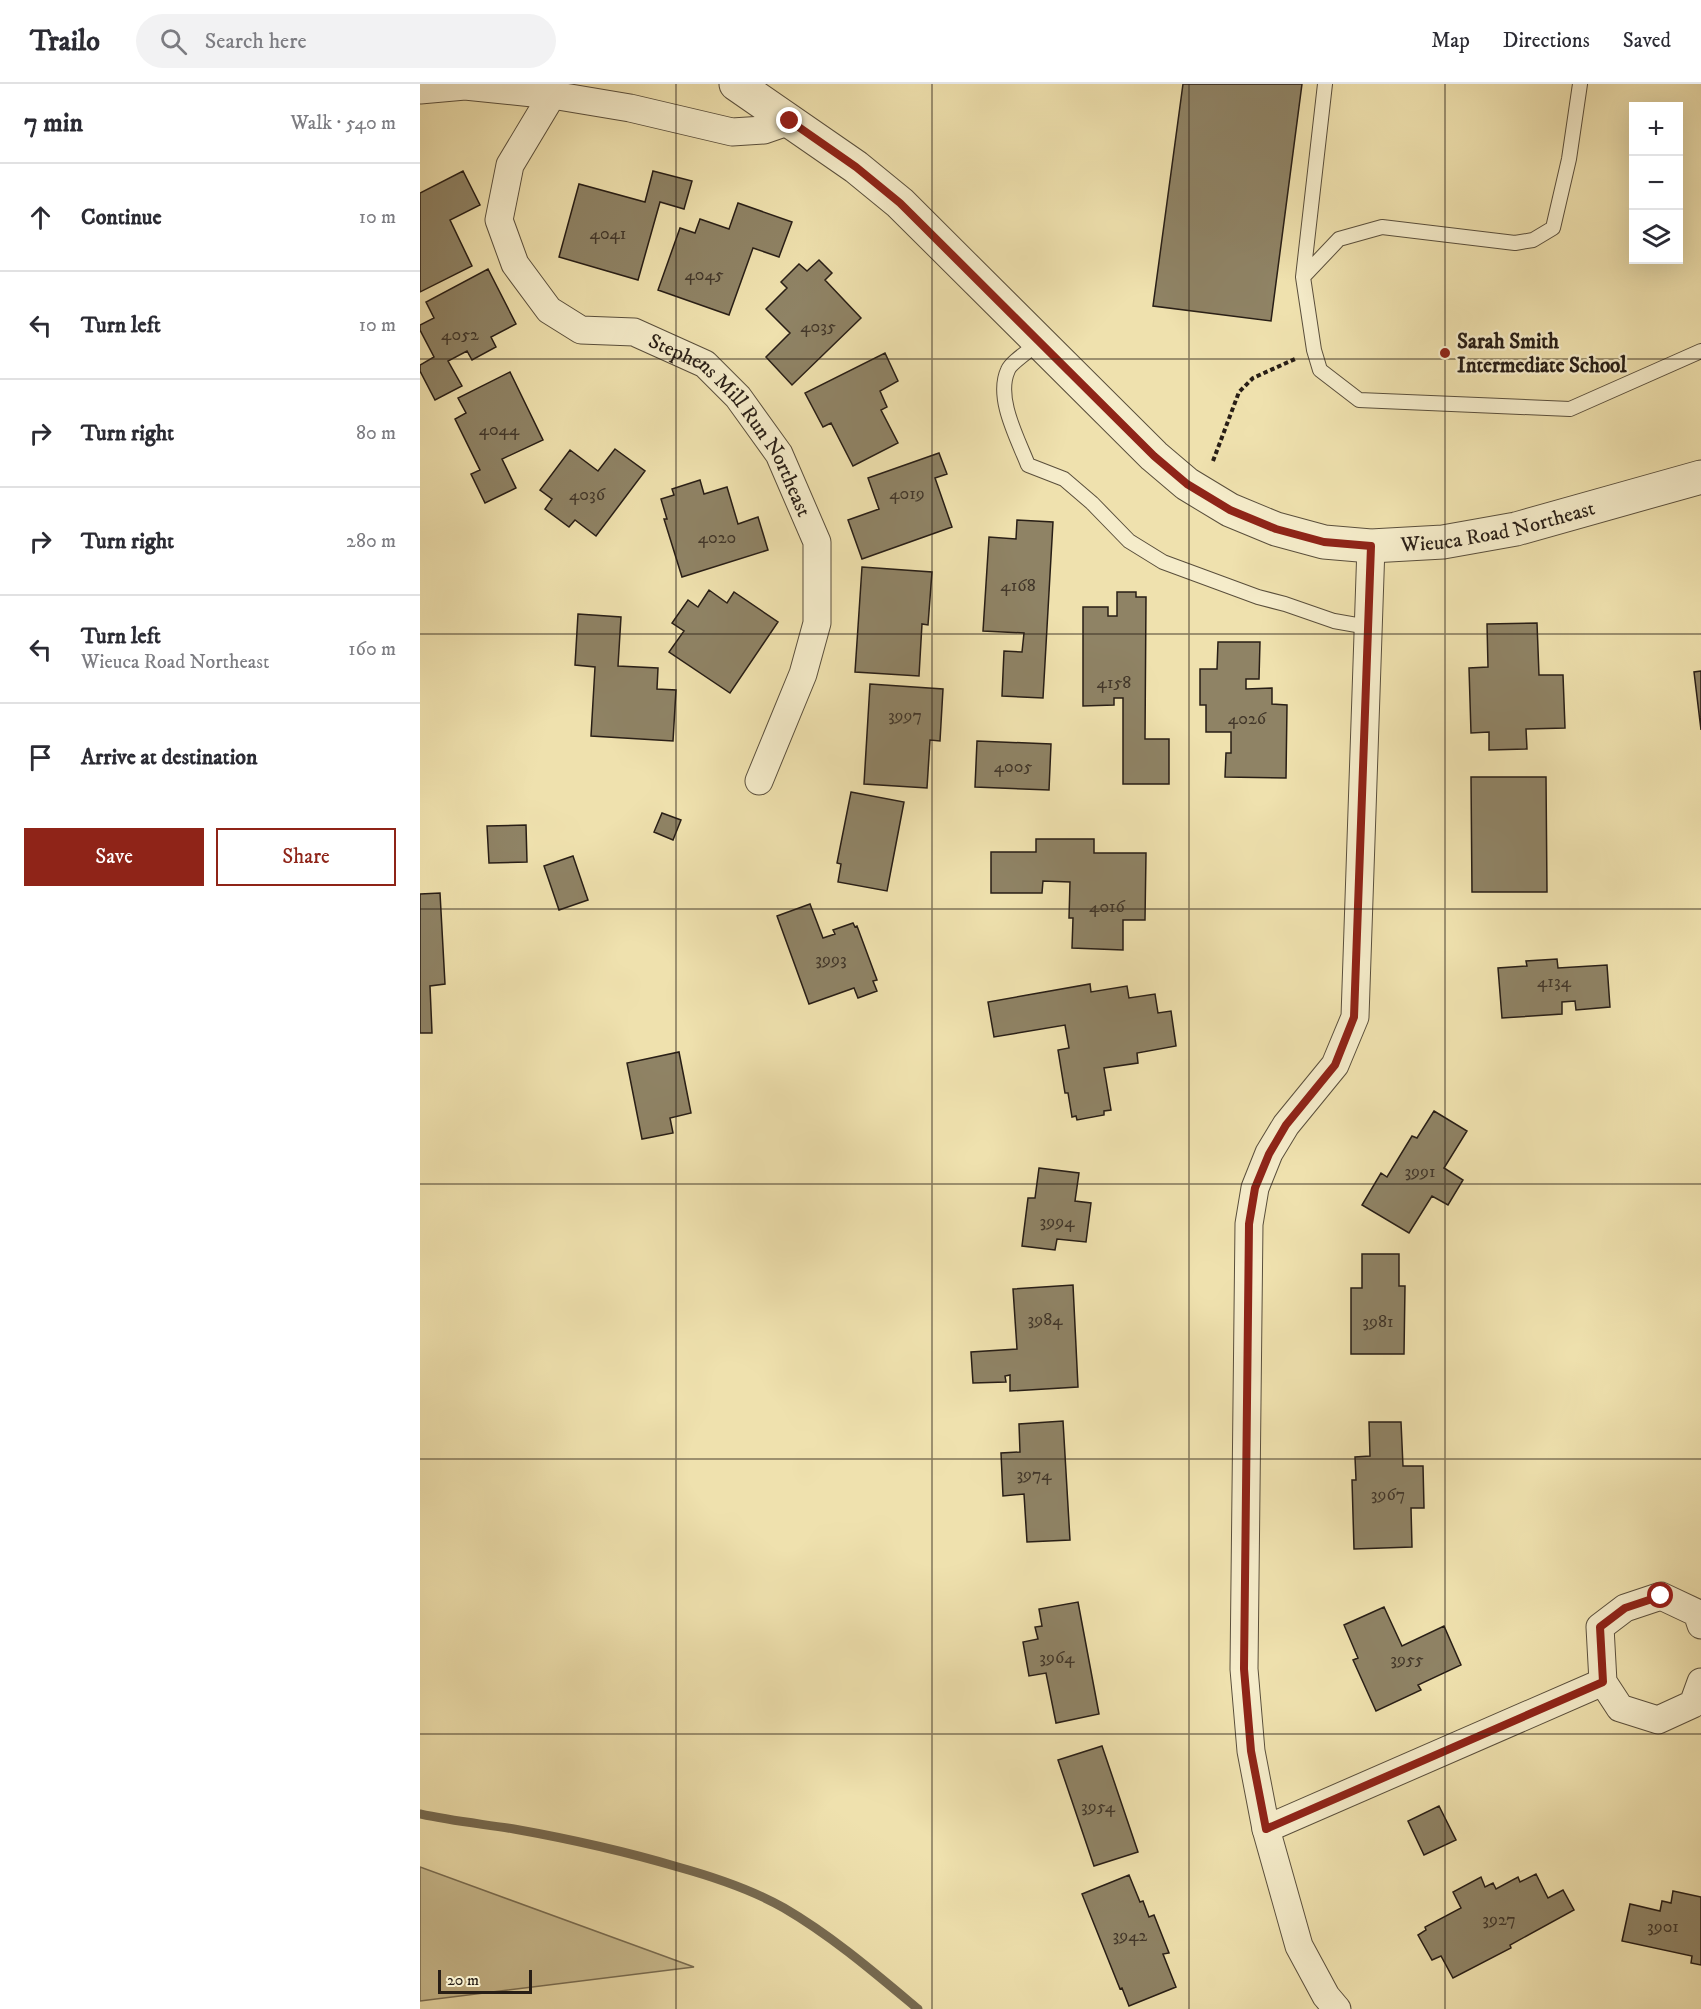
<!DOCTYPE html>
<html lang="en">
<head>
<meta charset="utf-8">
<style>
  body { margin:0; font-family:"IM FELL DW Pica",serif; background:#f2f2f3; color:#2b2b33 }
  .controls { position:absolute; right:18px; top:18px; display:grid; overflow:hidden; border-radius:0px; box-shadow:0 6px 24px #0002 }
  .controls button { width:54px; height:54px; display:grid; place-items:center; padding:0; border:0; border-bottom:2px solid #e1e1e2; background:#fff; color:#2b2b33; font:30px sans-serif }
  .scale { position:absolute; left:18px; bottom:15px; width:94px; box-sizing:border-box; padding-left:6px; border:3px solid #281e16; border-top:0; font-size:16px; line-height:21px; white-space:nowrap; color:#281e16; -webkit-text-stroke:4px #f5ecca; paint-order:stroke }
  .stop { position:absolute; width:18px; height:18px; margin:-14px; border:4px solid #8f2418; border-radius:50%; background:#fff }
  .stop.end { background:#8f2418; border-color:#fff; box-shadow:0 2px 6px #0008 }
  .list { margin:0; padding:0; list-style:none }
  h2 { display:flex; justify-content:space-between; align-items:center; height:78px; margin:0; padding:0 24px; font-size:26px }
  h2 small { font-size:20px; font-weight:400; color:#7c7c81 }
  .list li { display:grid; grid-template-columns:39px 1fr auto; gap:18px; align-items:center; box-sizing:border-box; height:108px; padding:0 24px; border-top:2px solid #e1e1e2 }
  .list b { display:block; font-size:22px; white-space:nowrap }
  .list p { margin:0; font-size:20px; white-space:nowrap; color:#7c7c81 }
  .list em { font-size:20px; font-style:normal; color:#7c7c81 }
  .actions { display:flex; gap:12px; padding:18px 24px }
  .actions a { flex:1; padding:14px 0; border:2px solid #8f2418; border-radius:0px; text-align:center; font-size:21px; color:#8f2418 }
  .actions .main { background:#8f2418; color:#fff }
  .icon { flex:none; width:33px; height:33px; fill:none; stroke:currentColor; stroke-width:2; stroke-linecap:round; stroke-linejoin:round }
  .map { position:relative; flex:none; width:1281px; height:1925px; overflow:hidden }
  header { display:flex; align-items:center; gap:36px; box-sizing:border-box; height:84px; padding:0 30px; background:#fff; border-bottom:2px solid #e1e1e2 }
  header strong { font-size:28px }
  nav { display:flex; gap:33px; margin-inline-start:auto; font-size:21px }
  .search { width:420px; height:54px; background:#f2f2f3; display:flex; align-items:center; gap:15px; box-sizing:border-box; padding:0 21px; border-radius:33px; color:#7c7c81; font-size:22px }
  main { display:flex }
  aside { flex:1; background:#fff }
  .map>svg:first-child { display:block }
  .green { fill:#cdc094; stroke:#7a6f55; stroke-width:1.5 }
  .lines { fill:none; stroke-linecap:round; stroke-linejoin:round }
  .stream { stroke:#776b52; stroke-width:9 }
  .building { fill:#8f8365; stroke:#281e16; stroke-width:1.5 }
  .service-casing { stroke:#5a4f3c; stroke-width:16 }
  .minor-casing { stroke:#5a4f3c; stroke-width:29 }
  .tertiary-casing { stroke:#5a4f3c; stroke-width:35 }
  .path { stroke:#281e16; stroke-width:4; stroke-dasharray:4.5 3; stroke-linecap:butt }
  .service { stroke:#f5ecca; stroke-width:14 }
  .minor { stroke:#f5ecca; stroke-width:27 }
  .tertiary { stroke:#f5ecca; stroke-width:33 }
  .route { stroke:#8f2418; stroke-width:8 }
  .grid { fill:none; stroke:#281e16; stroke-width:1.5; stroke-opacity:0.55 }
  .poi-dot { fill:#8f2418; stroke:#f5ecca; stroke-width:2 }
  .labels { text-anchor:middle; stroke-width:4.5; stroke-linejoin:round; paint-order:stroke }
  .number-label { font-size:18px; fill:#42372a }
  .poi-label { font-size:21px; font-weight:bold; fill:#281e16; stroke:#f5ecca; text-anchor:start }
  .street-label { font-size:21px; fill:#281e16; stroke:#f5ecca }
</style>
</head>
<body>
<header>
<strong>Trailo</strong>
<div class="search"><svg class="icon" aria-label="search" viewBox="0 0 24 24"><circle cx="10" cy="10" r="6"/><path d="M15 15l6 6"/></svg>Search here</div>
<nav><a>Map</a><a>Directions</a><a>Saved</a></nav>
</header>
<main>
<aside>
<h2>7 min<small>Walk · 540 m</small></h2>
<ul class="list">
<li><svg class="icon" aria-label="ahead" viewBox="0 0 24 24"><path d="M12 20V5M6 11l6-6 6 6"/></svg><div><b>Continue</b></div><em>10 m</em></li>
<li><svg class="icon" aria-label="left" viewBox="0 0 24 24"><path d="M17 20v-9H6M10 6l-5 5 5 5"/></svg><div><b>Turn left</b></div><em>10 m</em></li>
<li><svg class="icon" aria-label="right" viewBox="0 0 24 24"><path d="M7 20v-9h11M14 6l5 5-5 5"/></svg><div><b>Turn right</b></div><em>80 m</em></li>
<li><svg class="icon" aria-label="right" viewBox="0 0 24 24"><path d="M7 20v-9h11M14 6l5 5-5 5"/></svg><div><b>Turn right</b></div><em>280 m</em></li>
<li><svg class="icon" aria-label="left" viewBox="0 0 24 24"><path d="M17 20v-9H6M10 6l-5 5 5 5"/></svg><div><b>Turn left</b><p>Wieuca Road Northeast</p></div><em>160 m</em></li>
<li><svg class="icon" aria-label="arrive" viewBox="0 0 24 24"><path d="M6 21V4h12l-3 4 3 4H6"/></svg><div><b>Arrive at destination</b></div></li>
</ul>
<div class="actions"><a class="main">Save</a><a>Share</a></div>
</aside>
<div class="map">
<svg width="1281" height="1925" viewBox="0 0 1281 1925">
  <rect width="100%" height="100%" fill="#efe1ae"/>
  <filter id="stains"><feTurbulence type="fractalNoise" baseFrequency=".00333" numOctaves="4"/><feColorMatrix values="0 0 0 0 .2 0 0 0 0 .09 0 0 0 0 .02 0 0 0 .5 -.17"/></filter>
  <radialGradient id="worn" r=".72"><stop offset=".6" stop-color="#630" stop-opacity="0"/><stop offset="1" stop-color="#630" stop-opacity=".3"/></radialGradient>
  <path class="green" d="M0,1783L274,1883L0,1917Z"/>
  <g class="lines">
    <path class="stream" d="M0,1730C31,1737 63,1740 94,1745C150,1755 204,1767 258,1783C294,1793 331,1805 364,1824C412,1852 455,1889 498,1925"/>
  </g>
  <path class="building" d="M763,0H882L851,237L733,222Z
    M43,87L60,121L30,136L52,182L0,208V109Z
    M233,87L272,97L264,125L240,118L218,196L139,173L159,100L225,118Z
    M318,119L372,138L359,173L333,164L309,231L238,206L260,144L275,149L280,135L309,145Z
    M399,176L412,189L405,196L441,234L372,301L346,273L370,249L346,225L367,204L361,198L379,180L387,187Z
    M68,185L96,240L71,253L76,263L52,276L47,267L28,277L42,302L15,316L0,287V281L14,273L0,246V241L14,234L6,218Z
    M465,269L478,297L460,307L467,323L461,326L478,359L433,382L411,339L403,343L385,309Z
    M90,288L123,356L82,375L96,404L65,419L51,390L60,386L35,335L46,329L38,314Z
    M195,365L225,387L176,452L155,436L149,443L125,425L132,415L120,406L150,366L178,387Z
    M519,369L527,390L515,394L532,443L442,475L428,436L459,425L448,394Z
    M280,396L284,410L307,403L318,440L338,433L348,466L262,493L244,435H247L241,415L254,411L252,405Z
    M597,436L633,438L623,614L582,612L584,567L602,568L604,549L563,547L569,453L596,455Z
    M442,483L512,488L508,541L502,540L499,592L435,588Z
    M289,506L307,519L314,508L358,538L310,609L249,568L264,547L252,539L268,516L278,523Z
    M697,508H716V513H726L725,655H749V700H703V614H694V621L663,622V523H688V532H697Z
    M158,530L201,533L198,582L238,584L237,605L256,606L253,657L171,652L175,583L155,581Z
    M1117,539L1119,591H1143L1145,644L1106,645L1107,665L1069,666V648L1051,649L1049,584L1068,583L1067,540Z
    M798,558H840L839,595H826V605L852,604V620L867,621L866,694L805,693L806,669H811V648H786V621H780V585H797Z
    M1281,587V646L1274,588Z
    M450,600L523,605L520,657L510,656L507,704L444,700Z
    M557,657L631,660L629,706L555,703Z
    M1051,693H1126L1127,808H1052Z
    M431,708L484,718L467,807L418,798L421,780L417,779Z
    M242,729L261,736L253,756L234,748Z
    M106,741L107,778L69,779L67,742Z
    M616,755H674V769H726L725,836H703V866L652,864L653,834H649L650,798L623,797L622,809H571V768H616Z
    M153,772L168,816L139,826L124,782Z
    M20,809L25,900L10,902L12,949H0V810Z
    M390,820L403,854L415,850L413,846L433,839L435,843L437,842L457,896L453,897L457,907L438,914L434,904L389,920L357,832Z
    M1137,875L1138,884L1187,881L1190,923L1156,926L1155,917L1142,918V930L1082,934L1078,884L1107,882L1106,877Z
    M670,900L671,908L707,902L709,914L735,910L738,929L751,927L756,962L717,969L718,979L684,984L691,1026L684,1027V1031L657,1036L656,1032L652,1033L648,1009H645L638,966L649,964L645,941L574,953L568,918Z
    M259,968L271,1029L250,1034L253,1049L222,1055L207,979Z
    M1014,1027L1047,1047L1024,1084L1043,1096L1028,1121L1012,1112L989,1149L942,1121L961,1089L967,1093L992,1052L997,1054Z
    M619,1084L659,1089L655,1117L671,1119L666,1158L637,1155L635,1166L602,1162L608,1114H615Z
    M942,1170H979V1202H985L984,1270H931V1204H942Z
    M653,1201L658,1303L590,1307V1291L585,1292L586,1298L553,1299L551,1268L597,1265L593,1205Z
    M643,1337L650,1456L607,1458L604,1410L583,1412L581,1369L600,1368L599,1340Z
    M949,1338H981L983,1382H1003L1004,1424H991L992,1463L934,1465L932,1396H936L935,1373L950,1372Z
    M658,1518L679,1630L636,1639L626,1589L609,1592L603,1558L618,1555L615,1543L622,1542L619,1525Z
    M964,1523L982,1562L1024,1542L1041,1581L998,1601L1001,1606L956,1627L933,1576L938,1574L924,1541Z
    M682,1662L718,1768L674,1782L638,1676Z
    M1019,1722L1036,1756L1004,1771L988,1737Z
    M1116,1790L1128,1814L1143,1806L1154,1826L1090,1861L1091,1864L1033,1894L1021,1872L1012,1876L998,1851L1006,1846L1005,1843L1041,1824L1033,1808L1061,1793L1065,1803L1073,1799L1076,1805L1098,1793L1100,1798Z
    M709,1791L720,1818L723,1817L729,1833L734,1831L749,1869L743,1870L756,1903L709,1922L702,1904L700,1905L662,1810Z
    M1253,1807L1281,1813V1881L1271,1879L1272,1872L1202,1857L1210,1820L1240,1827L1242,1817L1251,1819Z"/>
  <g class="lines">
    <defs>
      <path id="service" d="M905,0L883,193L894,266L900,286L939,316L1150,325L1281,267
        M883,193L919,155L962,143L1095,159L1113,156L1133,144L1149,75L1160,0
        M619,258C612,265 591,278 588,286C575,314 598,355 608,381L644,395L672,419L709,457L743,478L838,513L865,520L914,537L948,543"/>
      <g id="minor">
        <path d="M0,6L45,2L132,11L210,24L312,48L344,46L370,37"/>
        <path id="s1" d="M132,11L90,81L79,136L95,180L129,226L161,246L214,248L285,280L318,313L359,370L397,458V539L383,590L339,697"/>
        <path d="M1281,1541L1277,1529L1241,1512L1205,1524L1180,1543L1183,1598L1200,1624L1238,1636L1273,1620L1281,1598"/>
        <path d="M846,1745L1183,1598"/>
        <path d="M917,1925L906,1912L879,1862L846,1745L831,1667L824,1585L829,1140L835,1104L849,1069L866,1041L915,981L935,933L951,462"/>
      </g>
      <g id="tertiary">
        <path id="s2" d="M316,0L436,83L480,119L734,372L767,400L810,426L856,445L904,458L951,462L1023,458L1096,445L1281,393"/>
      </g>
    </defs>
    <use href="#service" class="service-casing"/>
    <use href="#minor" class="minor-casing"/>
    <use href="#tertiary" class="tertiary-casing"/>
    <path class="path" d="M793,377L819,308L833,294L875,275"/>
    <use href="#service" class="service"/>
    <use href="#minor" class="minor"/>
    <use href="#tertiary" class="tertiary"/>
  </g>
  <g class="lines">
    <path class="route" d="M370,37L436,83L480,119L734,372L767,400L810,426L856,445L904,458L951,462L934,933L915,981L866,1041L849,1070L835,1104L829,1140L824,1585L831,1667L846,1745L1183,1598L1180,1543L1205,1524L1241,1512"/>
  </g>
  <path class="grid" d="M256,0V1925M512,0V1925M769,0V1925M1025,0V1925M0,275H1281M0,550H1281M0,825H1281M0,1100H1281M0,1375H1281M0,1650H1281"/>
  <circle class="poi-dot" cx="1025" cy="269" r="6"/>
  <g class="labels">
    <g class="number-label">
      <text x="188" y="155">4041</text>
      <text x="284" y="196">4045</text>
      <text x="398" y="248">4035</text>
      <text x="40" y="256">4052</text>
      <text x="79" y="351">4044</text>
      <text x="487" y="415">4019</text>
      <text x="167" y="416">4036</text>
      <text x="297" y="459">4020</text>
      <text x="598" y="507">4168</text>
      <text x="694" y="604">4158</text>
      <text x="485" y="637">3997</text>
      <text x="827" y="640">4026</text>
      <text x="593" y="688">4005</text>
      <text x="687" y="828">4016</text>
      <text x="411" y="881">3993</text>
      <text x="1134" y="903">4134</text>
      <text x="1000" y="1093">3991</text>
      <text x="637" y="1143">3994</text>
      <text x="625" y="1241">3984</text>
      <text x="958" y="1243">3981</text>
      <text x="614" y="1396">3974</text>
      <text x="968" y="1416">3967</text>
      <text x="637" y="1579">3964</text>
      <text x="987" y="1581">3955</text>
      <text x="678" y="1728">3954</text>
      <text x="1079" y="1841">3927</text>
      <text x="1243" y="1848">3901</text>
      <text x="710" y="1857">3942</text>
    </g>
    <g class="poi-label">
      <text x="1037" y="264">Sarah Smith<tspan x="1037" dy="24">Intermediate School</tspan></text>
    </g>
    <g class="street-label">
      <text dy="7" stroke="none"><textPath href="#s1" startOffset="472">Stephens Mill Run Northeast</textPath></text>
      <text dy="7" stroke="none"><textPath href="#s2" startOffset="930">Wieuca Road Northeast</textPath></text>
    </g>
  </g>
  <rect width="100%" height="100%" filter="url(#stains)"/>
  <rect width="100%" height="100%" fill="url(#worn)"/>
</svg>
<div class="controls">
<button>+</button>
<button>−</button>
<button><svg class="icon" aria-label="layers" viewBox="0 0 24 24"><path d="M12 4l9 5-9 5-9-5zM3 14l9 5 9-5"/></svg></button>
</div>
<div class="scale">20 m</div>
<div class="stop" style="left:1241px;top:1512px"></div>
<div class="stop end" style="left:370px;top:37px"></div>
</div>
</main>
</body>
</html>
